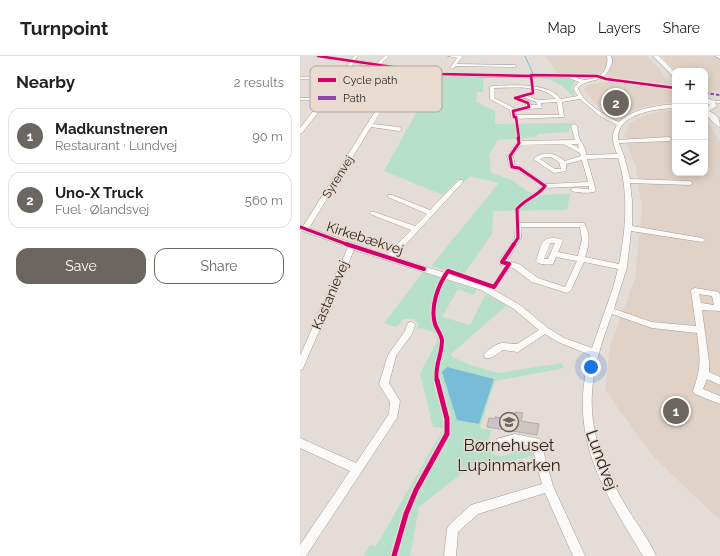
<!DOCTYPE html>
<html lang="en">
<head>
<meta charset="utf-8">
<style>
  body { margin:0; font-family:Raleway,sans-serif; background:#f2f2f2; color:#202124 }
  .controls { position:absolute; right:12px; top:12px; display:grid; overflow:hidden; border-radius:8px; box-shadow:0 2px 10px #0003 }
  .controls button { width:36px; height:36px; display:grid; place-items:center; padding:0; border:0; border-bottom:1px solid #e0e0e0; background:#fff; color:#202124; font:20px sans-serif }
  .you { position:absolute; left:291px; top:311px; width:14px; height:14px; margin:-10px; border:3px solid #fff; border-radius:50%; background:#1a73e8; box-shadow:0 0 0 6px #1a73e833 }
  .badge { display:grid; place-items:center; width:26px; height:26px; border-radius:50%; background:#6c6661; color:#fff; font-size:13px; font-weight:700 }
  .pin { position:absolute; translate:-50% -50%; border:2px solid #fff; box-shadow:0 1px 4px #0006 }
  .list { margin:0; padding:0; list-style:none }
  h2 { display:flex; justify-content:space-between; align-items:center; height:52px; margin:0; padding:0 16px; font-size:17px }
  h2 small { font-size:13px; font-weight:400; color:#757577 }
  .list li { display:grid; grid-template-columns:26px 1fr auto; gap:12px; align-items:center; box-sizing:border-box; height:56px; margin:0 8px 8px; padding:0 8px; border:1px solid #e0e0e0; border-radius:12px }
  .list b { display:block; font-size:15px; white-space:nowrap }
  .list p { margin:0; font-size:13px; white-space:nowrap; color:#757577 }
  .list em { font-size:13px; font-style:normal; color:#757577 }
  .actions { display:flex; gap:8px; padding:12px 16px }
  .actions a { flex:1; padding:9px 0; border:1px solid #6c6661; border-radius:12px; text-align:center; font-size:14px; color:#6c6661 }
  .actions .main { background:#6c6661; color:#fff }
  .icon { flex:none; width:22px; height:22px; fill:none; stroke:currentColor; stroke-width:2; stroke-linecap:round; stroke-linejoin:round }
  .map { position:relative; flex:none; width:420px; height:500px; overflow:hidden }
  header { display:flex; align-items:center; gap:24px; box-sizing:border-box; height:56px; padding:0 20px; background:#fff; border-bottom:1px solid #e0e0e0 }
  header strong { font-size:19px }
  nav { display:flex; gap:22px; margin-inline-start:auto; font-size:14px }
  main { display:flex }
  aside { flex:1; background:#fff }
  .map>svg:first-child { display:block }
  .built { fill:#e0d2c6 }
  .green { fill:#b6e0c9 }
  .water { fill:#79bcd7 }
  .lines { fill:none; stroke-linecap:round; stroke-linejoin:round }
  .stream { stroke:#79bcd7; stroke-width:1 }
  .building { fill:#ccc5c4; stroke:#b2acab }
  .minor-casing { stroke:#a39c97; stroke-width:1 }
  .major-casing { stroke:#a39c97; stroke-width:1 }
  .minor { fill:#fbfaf9; fill-rule:evenodd }
  .major { fill:#fbfaf9; fill-rule:evenodd }
  .quiet { stroke:#8e44ad; stroke-width:2; stroke-dasharray:3.5 2; stroke-linecap:butt }
  .cycleway-far3-casing { stroke:#eadbd0; stroke-width:4 }
  .cycleway-far2-casing { stroke:#eadbd0; stroke-width:5 }
  .cycleway-far1-casing { stroke:#eadbd0; stroke-width:6 }
  .cycleway-casing { stroke:#eadbd0; stroke-width:8 }
  .cycleway-far3 { stroke:#d6006c; stroke-width:2.5 }
  .cycleway-far2 { stroke:#d6006c; stroke-width:3 }
  .cycleway-far1 { stroke:#d6006c; stroke-width:4 }
  .cycleway { stroke:#d6006c; stroke-width:5 }
  .labels { text-anchor:middle; stroke-width:3; stroke-linejoin:round; paint-order:stroke }
  .far-street-label { font-size:12px; fill:#2b2622; stroke:#eadbd0 }
  .street-label { font-size:14px; fill:#2b2622; stroke:#eadbd0 }
  .near-poi-label { font-size:17px; fill:#2b2622; stroke:#eadbd0 }
  .near-street-label { font-size:17px; fill:#2b2622; stroke:#eadbd0 }
  .key { fill:#eadbd0; stroke:#b1a59c; stroke-width:1 }
  .key-label { font-size:11px; fill:#2b2622 }
</style>
</head>
<body>
<header>
<strong>Turnpoint</strong>
<nav><a>Map</a><a>Layers</a><a>Share</a></nav>
</header>
<main>
<aside>
<h2>Nearby<small>2 results</small></h2>
<ul class="list">
<li><span class="badge">1</span><div><b>Madkunstneren</b><p>Restaurant · Lundvej</p></div><em>90 m</em></li>
<li><span class="badge">2</span><div><b>Uno-X Truck</b><p>Fuel · Ølandsvej</p></div><em>560 m</em></li>
</ul>
<div class="actions"><a class="main">Save</a><a>Share</a></div>
</aside>
<div class="map">
<svg width="420" height="500" viewBox="0 0 420 500">
  <rect width="100%" height="100%" fill="#e4dcd6"/>
  <path class="built" d="M246,0H346L358,12L369,28L295,19L258,18Z
    M361,0H415L420,5V36L405,35V15H376Z
    M304,26H312L375,35V46L349,49L318,60L307,59L284,34L288,29Z
    M364,54H375V117H405V61L420,85V463L413,458L353,400L305,334L310,290L335,223L342,153L336,111L324,79L330,67L346,59Z"/>
  <path class="green" d="M137,19L183,22V36H177L176,46L195,55V68L272,67L273,71L269,72V76L237,78V81L198,84L189,99L191,117L210,123L233,139L270,138L267,154L193,155L192,178L163,219L131,210L199,127L170,120L165,125L158,123L143,139L84,115Z
    M236,22C246,20 267,18 275,26L272,32L275,40L274,41C261,28 255,23 236,22Z
    M123,216L176,234L174,239L158,233L142,261L170,269L186,238L207,249L151,298L152,301L173,310L199,317L261,307L264,312L195,325L180,372L192,374C185,385 186,402 203,400C209,400 214,394 221,393C227,393 230,395 234,400L205,406L161,418L119,451L110,500H64L70,489L76,490L144,372L133,371L120,317L137,286L136,277L121,272L117,273L118,267L114,263H104L96,271L84,267Z"/>
  <path class="water" d="M147,311L194,323L179,368L157,364L142,316Z"/>
  <g class="lines">
    <path class="stream" d="M225,0L233,18"/>
  </g>
  <path class="building" d="M215,356L223,357L221,365L239,368L237,379L187,371L189,362L195,363V361L213,364Z"/>
  <g class="lines">
    <defs>
      <path id="minor" d="M16,0H27L51,4L54,0H58L55,4L77,7L85,0H89L81,8C101,11 122,15 142,17C182,19 223,18 263,19C277,19 279,27 295,22C304,19 309,9 307,0H311C313,5 312,8 310,12C302,29 287,21 278,32C282,46 307,61 319,66C335,52 355,50 375,48V52C356,53 316,57 318,84L369,81L372,83L369,85L319,87L324,100L330,123L390,125L393,127L390,129L330,127L332,145V170L402,182L406,184L402,186L331,175L327,211L314,253L352,266L396,270L391,235L392,233L395,232L419,236L420,239V255L402,254L409,306V316L420,321V329L407,323L403,333L420,340V348L395,338L393,335C402,310 400,302 397,277L352,272L312,258C304,280 296,302 293,326C287,369 302,408 323,445C333,463 348,481 356,500H343C303,434 267,380 290,299L258,286L245,278L218,296L203,294C198,297 191,304 185,302L184,299C187,294 197,287 203,287C208,287 212,288 217,288L239,274L214,253L181,234L54,194L4,310L3,313L0,314V300L48,191L2,175L0,173V169L3,170L7,164L101,14L54,7L28,44L2,77L0,78V72L22,44H0V42H25L37,24L0,23V21L39,22L50,6ZM105,14L140,19L185,21H266L279,26L274,32L275,36L278,40L261,43C248,26 211,29 192,30L190,31V43L210,54L211,61L214,63L264,61L262,46L280,43L300,60L317,69C310,80 313,87 317,98L286,99C286,94 283,88 280,84C278,80 278,74 277,70L274,68L271,70L275,84L219,85L217,86L207,100L210,112L217,114L245,132L289,130V133L273,132L270,134C275,137 291,138 296,135L287,103L318,102C329,137 326,172 319,208L285,201C289,189 291,179 284,167H216L215,182L198,206L199,208L213,212L232,226L267,237L271,234L284,206L318,213L313,232L292,292L264,282L248,272L220,249L187,230L94,201L163,126V124H159L130,154L92,139H88V141L127,158L115,170L74,156H70V158L111,174L87,199L9,172L71,71L99,75L102,73L99,71L73,68ZM194,32C213,32 242,28 256,43L239,44L222,39L213,42L226,48L227,52L229,53L242,52L241,47L257,46L259,59H216L214,52L194,42ZM220,42H226L236,46L237,49H231L230,46ZM263,88L280,97L281,100L265,105C255,97 244,94 233,103L254,117L266,115V108L282,104L288,126L246,128L221,111L215,110L213,100L221,89ZM271,88H278L279,92ZM245,101H251L259,106L261,113H255L240,103ZM221,171H280L282,183L278,200L258,196L263,185L261,183C240,179 242,188 236,205C239,209 248,209 253,208L256,201L277,205L265,231L238,222L219,208L207,205L221,182ZM250,187H255L248,203H244ZM399,238L412,240L414,249L401,247Z
        M148,0H163L157,8L215,9L217,10L215,11L156,10L152,13L150,12L157,2Z
        M415,0H420V3Z
        M407,44L420,45V47L407,46Z
        M111,266L114,267L115,269L112,278L96,300L89,327L100,345L97,362L6,500H0V489L50,415L0,392V382L56,407L89,358L90,346L79,328L88,299L105,275L108,267Z
        M215,378L240,383L253,430L285,500H273L245,437L178,458L158,476L156,500H144L147,473L149,469L171,449L242,428L232,390L215,388L201,391L197,389L196,386L197,383Z"/>
      <path id="major" d="M353,0H359L375,16V22Z
        M405,41L414,45L417,50L409,55C417,59 420,62 420,71C414,69 411,62 405,59V52L410,49L405,45Z"/>
    </defs>
    <use href="#minor" class="minor-casing"/>
    <use href="#major" class="major-casing"/>
    <use href="#minor" class="minor"/>
    <use href="#major" class="major"/>
    <path class="quiet" d="M405,37L420,39"/>
    <defs>
      <path id="cycleway-far3" d="M18,0L140,18L231,20
        M219,83L216,61H214L213,55L229,51L228,47L215,42L233,37L231,19L297,20L306,23L375,32"/>
      <path id="cycleway-far2" d="M0,171L49,189
        M213,189L218,182L217,153C227,141 236,142 245,130L219,112L212,111L210,100L219,87L218,82"/>
      <path id="cycleway-far1" d="M46,188L124,213
        M137,325C134,311 142,299 142,285C142,279 137,274 135,268C130,251 138,229 148,215L194,231L209,208L202,206L214,188"/>
      <path id="cycleway" d="M94,500L106,458L116,434L147,378V363L137,324"/>
    </defs>
    <use href="#cycleway-far3" class="cycleway-far3-casing"/>
    <use href="#cycleway-far2" class="cycleway-far2-casing"/>
    <use href="#cycleway-far1" class="cycleway-far1-casing"/>
    <use href="#cycleway" class="cycleway-casing"/>
    <use href="#cycleway-far3" class="cycleway-far3"/>
    <use href="#cycleway-far2" class="cycleway-far2"/>
    <use href="#cycleway-far1" class="cycleway-far1"/>
    <use href="#cycleway" class="cycleway"/>
  </g>
  <defs>
    <symbol id="school-ring" viewBox="-11 -11 22 22"><circle r="9.5" fill="#eadbd0" stroke="#6c6661" stroke-width="1.5"/><path d="M0-5L7-2L0 1L-7-2ZM-4 1L0 2.5L4 1V4Q0 6-4 4Z" fill="#6c6661"/></symbol>
  </defs>
  <g fill-rule="evenodd">
    <use href="#school-ring" x="198" y="355" width="22" height="22"/>
  </g>
  <g class="labels">
    <g class="far-street-label">
      <text transform="translate(38 121) rotate(-58)" y="4">Syrenvej</text>
    </g>
    <g class="street-label">
      <text transform="translate(65 182) rotate(18)" y="5">Kirkebækvej</text>
      <text transform="translate(30 239) rotate(-67)" y="5">Kastanievej</text>
    </g>
    <g class="near-poi-label">
      <text x="209" y="395">Børnehuset<tspan x="209" dy="20">Lupinmarken</tspan></text>
    </g>
    <g class="near-street-label">
      <text transform="translate(302 404) rotate(70)" y="6">Lundvej</text>
    </g>
  </g>
  <rect x="10" y="10" width="132" height="46" rx="6" class="key"/>
  <rect x="18" y="22" width="18" height="4" fill="#d6006c"/>
  <rect x="18" y="40" width="18" height="4" fill="#8e44ad"/>
  <g class="key-label">
    <text x="43" y="28">Cycle path</text>
    <text x="43" y="46">Path</text>
  </g>
</svg>
<div class="controls">
<button>+</button>
<button>−</button>
<button><svg class="icon" aria-label="layers" viewBox="0 0 24 24"><path d="M12 4l9 5-9 5-9-5zM3 14l9 5 9-5"/></svg></button>
</div>
<div class="you"></div>
<div class="pin badge" style="left:376px;top:355px">1</div>
<div class="pin badge" style="left:316px;top:47px">2</div>
</div>
</main>
</body>
</html>
